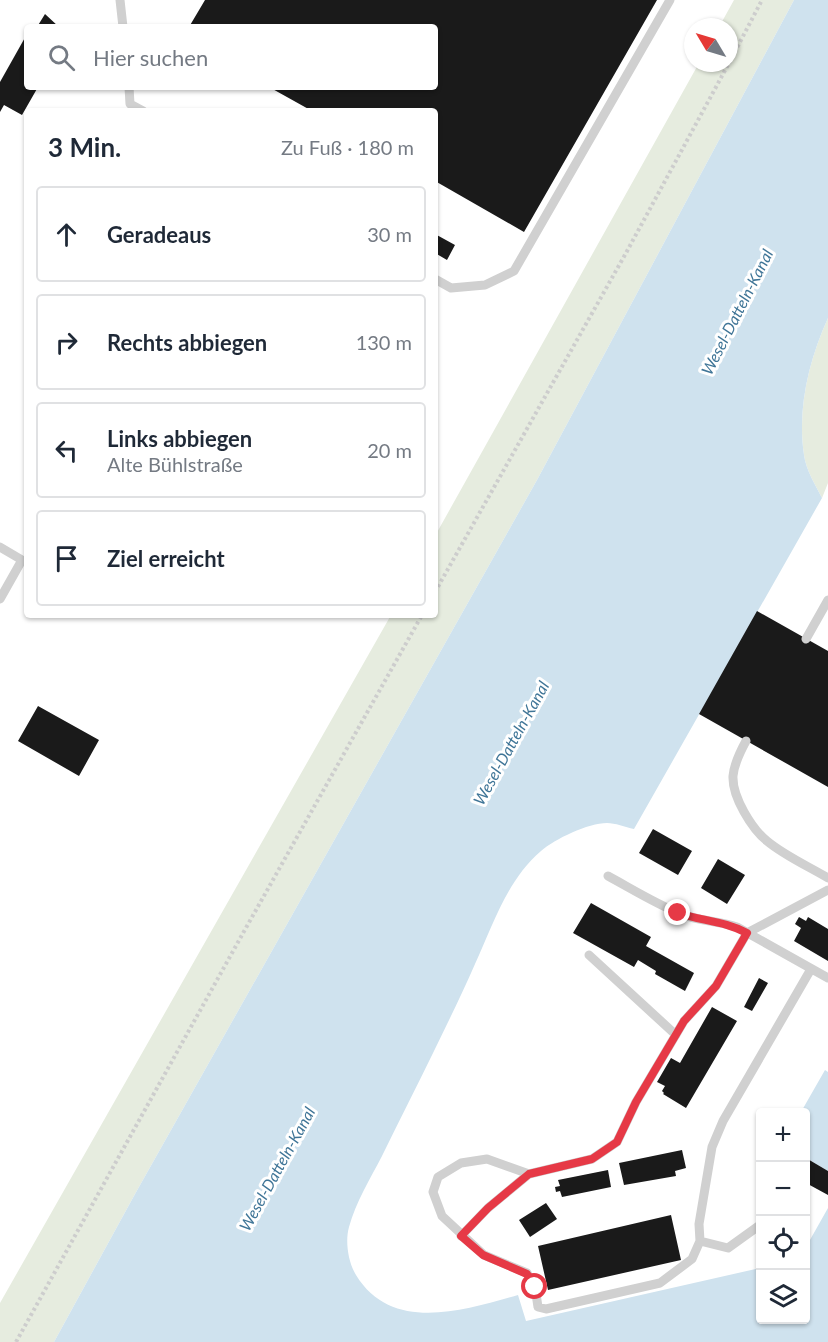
<!DOCTYPE html>
<html lang="de">
<head>
<meta charset="utf-8">
<style>
  body { margin:0; font-family:Lato,sans-serif; background:#f6f6f7; color:#1f2937 }
  .controls { position:absolute; right:18px; bottom:18px; display:grid; overflow:hidden; border-radius:6px; box-shadow:0 2px 4px #0004 }
  .controls button { width:54px; height:54px; display:grid; place-items:center; padding:0; border:0; border-bottom:2px solid #e0e1e3; background:#fff; color:#1f2937; font:30px sans-serif }
  .compass { position:absolute; left:684px; top:18px; width:54px; height:54px; border-radius:50%; background:#fff; box-shadow:0 2px 4px #0004; rotate:308deg }
  .stop { position:absolute; width:18px; height:18px; margin:-14px; border:4px solid #e63946; border-radius:50%; background:#fff }
  .stop.end { background:#e63946; border-color:#fff; box-shadow:0 2px 6px #0008 }
  .list { margin:0; padding:0; list-style:none }
  h2 { display:flex; justify-content:space-between; align-items:center; height:78px; margin:0; padding:0 24px; font-size:26px }
  h2 small { font-size:20px; font-weight:400; color:#747a83 }
  .list li { display:grid; grid-template-columns:39px 1fr auto; gap:18px; align-items:center; box-sizing:border-box; height:96px; margin:0 12px 12px; padding:0 12px; border:2px solid #e0e1e3; border-radius:6px }
  .list b { display:block; font-size:22px; white-space:nowrap }
  .list p { margin:0; font-size:20px; white-space:nowrap; color:#747a83 }
  .list em { font-size:20px; font-style:normal; color:#747a83 }
  .icon { flex:none; width:33px; height:33px; fill:none; stroke:currentColor; stroke-width:2; stroke-linecap:round; stroke-linejoin:round }
  .map { position:relative; flex:none; width:828px; height:1342px; overflow:hidden }
  .search { position:absolute; background:#fff; box-shadow:0 2px 4px #0004; left:24px; top:24px; width:414px; height:66px; display:flex; align-items:center; gap:15px; box-sizing:border-box; padding:0 21px; border-radius:6px; color:#747a83; font-size:22px }
  .panel { position:absolute; background:#fff; box-shadow:0 2px 4px #0004; left:24px; top:108px; width:414px; height:510px; border-radius:6px }
  .map>svg:first-child { display:block }
  .green { fill:#e6ecdf }
  .water { fill:#cfe2ee }
  .building { fill:#1a1a1a }
  .lines { fill:none; stroke-linecap:round; stroke-linejoin:round }
  .path { stroke:#cdcdcd; stroke-width:4; stroke-dasharray:3 3; stroke-linecap:butt }
  .service { stroke:#d0d0d0; stroke-width:9 }
  .route { stroke:#e63946; stroke-width:8 }
  .labels { text-anchor:middle; stroke-width:6; stroke-linejoin:round; paint-order:stroke }
  .water-label { font-size:16px; font-style:italic; fill:#3f7597; stroke:#fff }
</style>
</head>
<body>
<div class="map">
<svg width="828" height="1342" viewBox="0 0 828 1342">
  <rect width="100%" height="100%" fill="#fff"/>
  <path class="green" d="M734,0H794L537,480L135,1194L54,1342H0V1303L391,615H435V536L699,63H729V27H719Z
    M828,318V483L822,498C815,484 806,470 804,455C797,408 809,360 828,318Z"/>
  <path class="water" d="M794,0H828V318C809,360 797,408 804,455C806,470 815,484 822,498L634,829C625,827 615,823 607,823C588,823 555,839 541,851C507,880 493,925 475,964C462,994 448,1022 434,1051C417,1086 399,1121 382,1156C370,1179 356,1202 349,1227C345,1241 348,1262 356,1275C392,1334 465,1310 518,1295L526,1321L760,1268V1320H806V1247L828,1208V1342H54L135,1194L537,480Z
    M825,1070L828,1072V1171L806,1158V1112H801Z"/>
  <path class="building" d="M205,0H657L524,232L435,181V111H312L269,87H435V27H189Z
    M45,14L59,27H37Z
    M27,34V87H38L22,115L4,105L0,112V82Z
    M435,234L455,245L447,260L435,253Z
    M757,611L828,651V787L699,714Z
    M38,706L99,740L79,776L18,741Z
    M653,829L692,851L678,875L639,853Z
    M718,859L745,875L727,904L701,888Z
    M591,903L651,937L646,946L694,973L685,991L655,974L656,971L638,960L634,967L573,933Z
    M799,917L806,921L808,917L828,929V961L794,941L801,928L795,924Z
    M759,978L768,983L752,1011L744,1007Z
    M712,1007L737,1021L686,1108L663,1094L664,1093L662,1091L665,1086L657,1082L671,1058L680,1063Z
    M682,1150L686,1168L675,1171L676,1176L624,1185L619,1163Z
    M806,1158L828,1171V1195L806,1183Z
    M608,1170L611,1187L562,1197L560,1191L556,1192L555,1187L560,1186L558,1180Z
    M546,1203L557,1219L530,1237L519,1220Z
    M671,1215L681,1260L548,1290L538,1246Z"/>
  <g class="lines">
    <path class="path" d="M729,63L762,0
      M435,592L626,253L729,63
      M16,1342L247,926L422,615"/>
    <path class="service" d="M120,0L123,27
      M129,87L130,104L143,111
      M435,279L451,288L485,285L514,271L670,0
      M0,547L22,560L0,599
      M806,639L828,600
      M746,741C740,752 734,764 733,776C732,797 752,829 767,841C785,856 808,866 828,878
      M608,876C632,889 656,904 681,914C699,921 718,921 737,927L828,978
      M589,955L676,1035
      M529,1174L487,1159L461,1163L438,1177L433,1192L442,1216L484,1255L527,1273L535,1287L538,1307L546,1309L660,1283L692,1259L700,1241L699,1224L712,1147L723,1121L811,969
      M461,1236L488,1208L529,1174L592,1159L617,1142L636,1102L684,1021L716,986L747,933L828,890
      M700,1241L728,1248L760,1225"/>
  </g>
  <g class="lines">
    <path class="route" d="M535,1287L527,1274L483,1255L461,1236L488,1208L529,1174L592,1159L617,1142L636,1102L684,1021L716,986L747,933C725,921 702,921 678,913"/>
  </g>
  <g class="labels">
    <g class="water-label">
      <text transform="translate(737 312) rotate(-63)" y="6">Wesel-Datteln-Kanal</text>
      <text transform="translate(511 743) rotate(-61)" y="6">Wesel-Datteln-Kanal</text>
      <text transform="translate(277 1169) rotate(-61)" y="6">Wesel-Datteln-Kanal</text>
    </g>
  </g>
</svg>
<div class="controls">
<button>+</button>
<button>−</button>
<button><svg class="icon" aria-label="locate" viewBox="0 0 24 24"><circle cx="12" cy="12" r="6"/><path d="M12 2v4M12 18v4M2 12h4M18 12h4"/></svg></button>
<button><svg class="icon" aria-label="layers" viewBox="0 0 24 24"><path d="M12 4l9 5-9 5-9-5zM3 14l9 5 9-5"/></svg></button>
</div>
<svg class="compass" viewBox="-18 -18 36 36"><path d="M0-13l5 13h-10z" fill="#e53935"/><path d="M0 13l5-13h-10z" fill="#747a83"/></svg>
<div class="stop" style="left:535px;top:1287px"></div>
<div class="stop end" style="left:678px;top:913px"></div>
<div class="search"><svg class="icon" aria-label="search" viewBox="0 0 24 24"><circle cx="10" cy="10" r="6"/><path d="M15 15l6 6"/></svg>Hier suchen</div>
<section class="panel">
<h2>3 Min.<small>Zu Fuß · 180 m</small></h2>
<ul class="list">
<li><svg class="icon" aria-label="ahead" viewBox="0 0 24 24"><path d="M12 20V5M6 11l6-6 6 6"/></svg><div><b>Geradeaus</b></div><em>30 m</em></li>
<li><svg class="icon" aria-label="right" viewBox="0 0 24 24"><path d="M7 20v-9h11M14 6l5 5-5 5"/></svg><div><b>Rechts abbiegen</b></div><em>130 m</em></li>
<li><svg class="icon" aria-label="left" viewBox="0 0 24 24"><path d="M17 20v-9H6M10 6l-5 5 5 5"/></svg><div><b>Links abbiegen</b><p>Alte Bühlstraße</p></div><em>20 m</em></li>
<li><svg class="icon" aria-label="arrive" viewBox="0 0 24 24"><path d="M6 21V4h12l-3 4 3 4H6"/></svg><div><b>Ziel erreicht</b></div></li>
</ul>
</section>
</div>
</body>
</html>
